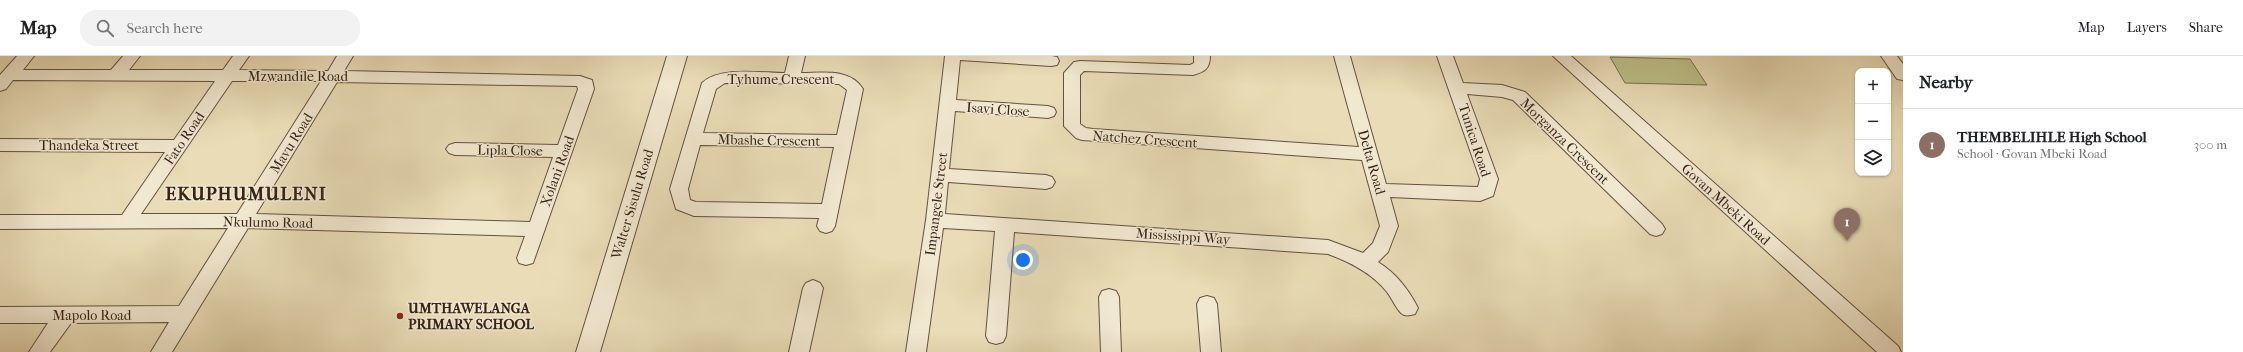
<!DOCTYPE html>
<html lang="en">
<head>
<meta charset="utf-8">
<style>
  body { margin:0; font-family:"IM FELL French Canon",serif; background:#f2f2f2; color:#202124 }
  .controls { position:absolute; right:12px; top:12px; display:grid; overflow:hidden; border-radius:8px; box-shadow:0 1px 3px #0004 }
  .controls button { width:36px; height:36px; display:grid; place-items:center; padding:0; border:0; border-bottom:1px solid #e0e0e0; background:#fff; color:#202124; font:20px sans-serif }
  .you { position:absolute; left:1023px; top:204px; width:14px; height:14px; margin:-10px; border:3px solid #fff; border-radius:50%; background:#1a73e8; box-shadow:0 0 0 6px #1a73e833 }
  .badge { display:grid; place-items:center; width:26px; height:26px; border-radius:50%; background:#8f2418; color:#fff; font-size:13px; font-weight:700 }
  .pin { position:absolute; translate:-50% -33px; filter:drop-shadow(0 1px 2px #0008) }
  .pin::after { content:''; position:absolute; top:21px; width:14px; height:12px; background:inherit; clip-path:polygon(0 0,100% 0,50% 100%) }
  .list { margin:0; padding:0; list-style:none }
  h2 { display:flex; justify-content:space-between; align-items:center; height:52px; margin:0; padding:0 16px; font-size:17px }
  h2 small { font-size:13px; font-weight:400; color:#757577 }
  .list li { display:grid; grid-template-columns:26px 1fr auto; gap:12px; align-items:center; box-sizing:border-box; height:72px; padding:0 16px; border-top:1px solid #e0e0e0 }
  .list b { display:block; font-size:15px; white-space:nowrap }
  .list p { margin:0; font-size:13px; white-space:nowrap; color:#757577 }
  .list em { font-size:13px; font-style:normal; color:#757577 }
  .icon { flex:none; width:22px; height:22px; fill:none; stroke:currentColor; stroke-width:2; stroke-linecap:round; stroke-linejoin:round }
  .map { position:relative; flex:none; width:1903px; height:296px; overflow:hidden }
  header { display:flex; align-items:center; gap:24px; box-sizing:border-box; height:56px; padding:0 20px; background:#fff; border-bottom:1px solid #e0e0e0 }
  header strong { font-size:19px }
  nav { display:flex; gap:22px; margin-inline-start:auto; font-size:14px }
  .search { width:280px; height:36px; background:#f2f2f2; display:flex; align-items:center; gap:10px; box-sizing:border-box; padding:0 14px; border-radius:16px; color:#757577; font-size:15px }
  main { display:flex }
  aside { flex:1; background:#fff }
  .map>svg:first-child { display:block }
  .green { fill:#bcbf89; stroke:#797151 }
  .lines { fill:none; stroke-linecap:round; stroke-linejoin:round }
  .minor-casing { stroke:#635140; stroke-width:2 }
  .tertiary-casing { stroke:#635140; stroke-width:2 }
  .minor { fill:#f1e8d0; fill-rule:evenodd }
  .tertiary { fill:#f1e8d0; fill-rule:evenodd }
  .poi-dot { fill:#8f2418; stroke:#f1e8d0; stroke-width:1.5 }
  .labels { text-anchor:middle; stroke-width:3; stroke-linejoin:round; paint-order:stroke }
  .street-label { font-size:14px; fill:#362319; stroke:#f1e8d0 }
  .poi-label { font-size:14px; font-weight:bold; fill:#362319; stroke:#f1e8d0; text-anchor:start }
  .district-label { font-size:18px; font-weight:bold; letter-spacing:1px; fill:#362319; stroke:#f1e8d0 }
</style>
</head>
<body>
<header>
<strong>Map</strong>
<div class="search"><svg class="icon" aria-label="search" viewBox="0 0 24 24"><circle cx="10" cy="10" r="6"/><path d="M15 15l6 6"/></svg>Search here</div>
<nav><a>Map</a><a>Layers</a><a>Share</a></nav>
</header>
<main>
<div class="map">
<svg width="1903" height="296" viewBox="0 0 1903 296">
  <rect width="100%" height="100%" fill="#e9dcb6"/>
  <filter id="stains"><feTurbulence type="fractalNoise" baseFrequency=".005" numOctaves="4"/><feColorMatrix values="0 0 0 0 .2 0 0 0 0 .09 0 0 0 0 .02 0 0 0 .5 -.17"/></filter>
  <radialGradient id="worn" r=".72"><stop offset=".6" stop-color="#630" stop-opacity="0"/><stop offset="1" stop-color="#630" stop-opacity=".3"/></radialGradient>
  <path class="green" d="M1610,1L1690,3L1707,29L1625,27Z"/>
  <g class="lines">
    <defs>
      <path id="minor" d="M17,0H34L23,14H111L123,0H140L129,14H223L233,0H249L239,14L328,15L337,0H353L344,15L580,20L592,24L594,33L533,207L526,209L519,207L517,202L525,180L248,172L172,296H151L169,266L71,267L50,296H29L48,267H0V251L179,250L228,172L0,173V159H122L165,96L0,95V83L174,84L215,25L13,24L6,33L0,35V19ZM232,25H321L237,158H141ZM337,26L577,30L578,33L558,89L455,87L449,89L446,93L449,97L455,99L553,101L530,166L256,158Z
        M789,0H805L801,17C823,17 850,12 863,33L835,170L832,175L826,177L820,175L817,170L819,162L694,160L676,153L670,133L702,27C719,10 762,17 785,17ZM725,27L839,28L847,34L837,79L703,77L716,33ZM700,89L834,91L822,148L696,146L690,144L688,133Z
        M945,0H1052L1057,1L1059,5L1057,9L1051,10L960,4L956,44L1048,50L1054,52L1056,56L1054,60L1048,62L955,55L949,113L1046,119L1052,121L1055,126L1052,131L1046,133L948,126L945,158L1328,184L1363,197L1373,187L1380,170L1362,104L1082,84L1076,82L1064,70V17L1074,6L1080,5L1190,9L1194,7V0H1210C1210,12 1205,16 1193,19L1084,15L1080,19V68L1086,72L1093,73L1359,91L1334,0H1350L1386,128L1478,131L1480,123L1437,0H1453L1463,27L1502,29L1525,36L1662,168L1665,173L1662,178L1656,180L1650,178L1513,44L1502,41L1467,38L1498,123L1493,140L1480,145L1390,141L1398,170L1388,196L1378,206C1396,217 1409,234 1418,252L1415,258C1410,259 1405,261 1401,257C1395,251 1392,242 1387,236C1372,217 1350,206 1328,198L1014,176L1006,280L1003,286L996,288L989,286L986,280L995,175L943,172L926,296H906L926,164Z
        M1553,0H1571L1898,290L1901,296H1877Z
        M1881,0H1897L1903,8V24L1897,23Z
        M813,224L820,227L823,232L809,296H789L803,232L806,227Z
        M1109,233L1116,235L1119,241L1121,296H1101L1099,241L1102,235Z
        M1207,240L1214,242L1217,248L1221,296H1201L1197,248L1200,242Z"/>
      <path id="tertiary" d="M667,0H687L600,296H576Z"/>
    </defs>
    <use href="#minor" class="minor-casing"/>
    <use href="#tertiary" class="tertiary-casing"/>
    <use href="#minor" class="minor"/>
    <use href="#tertiary" class="tertiary"/>
  </g>
  <circle class="poi-dot" cx="400" cy="260" r="4"/>
  <g class="labels">
    <g class="street-label">
      <text x="298" y="25">Mzwandile Road</text>
      <text x="781" y="28">Tyhume Crescent</text>
      <text transform="translate(998 53) rotate(4)" y="5">Isavi Close</text>
      <text transform="translate(184 82) rotate(-56)" y="5">Fato Road</text>
      <text transform="translate(1145 83) rotate(4)" y="5">Natchez Crescent</text>
      <text transform="translate(769 84) rotate(1)" y="5">Mbashe Crescent</text>
      <text transform="translate(1475 84) rotate(72)" y="5">Tunica Road</text>
      <text transform="translate(1565 85) rotate(44)" y="5">Morganza Crescent</text>
      <text transform="translate(291 87) rotate(-58)" y="5">Mavu Road</text>
      <text x="89" y="94">Thandeka Street</text>
      <text transform="translate(510 94) rotate(1)" y="5">Lipla Close</text>
      <text transform="translate(1372 106) rotate(74)" y="5">Delta Road</text>
      <text transform="translate(557 115) rotate(-70)" y="5">Xolani Road</text>
      <text transform="translate(632 148) rotate(-73)" y="5">Walter Sisulu Road</text>
      <text transform="translate(936 148) rotate(-83)" y="5">Impangele Street</text>
      <text transform="translate(1726 148) rotate(42)" y="5">Govan Mbeki Road</text>
      <text transform="translate(268 166) rotate(1)" y="5">Nkulumo Road</text>
      <text transform="translate(1183 180) rotate(4)" y="5">Mississippi Way</text>
      <text x="92" y="264">Mapolo Road</text>
    </g>
    <g class="poi-label">
      <text x="408" y="257">UMTHAWELANGA<tspan x="408" dy="16">PRIMARY SCHOOL</tspan></text>
    </g>
    <g class="district-label">
      <text x="246" y="144">EKUPHUMULENI</text>
    </g>
  </g>
  <rect width="100%" height="100%" filter="url(#stains)"/>
  <rect width="100%" height="100%" fill="url(#worn)"/>
</svg>
<div class="controls">
<button>+</button>
<button>−</button>
<button><svg class="icon" aria-label="layers" viewBox="0 0 24 24"><path d="M12 4l9 5-9 5-9-5zM3 14l9 5 9-5"/></svg></button>
</div>
<div class="you"></div>
<div class="pin badge" style="left:1847px;top:185px;background:#8d6e63">1</div>
</div>
<aside>
<h2>Nearby<small></small></h2>
<ul class="list">
<li><span class="badge" style="background:#8d6e63">1</span><div><b>THEMBELIHLE High School</b><p>School · Govan Mbeki Road</p></div><em>300 m</em></li>
</ul>
</aside>
</main>
</body>
</html>
